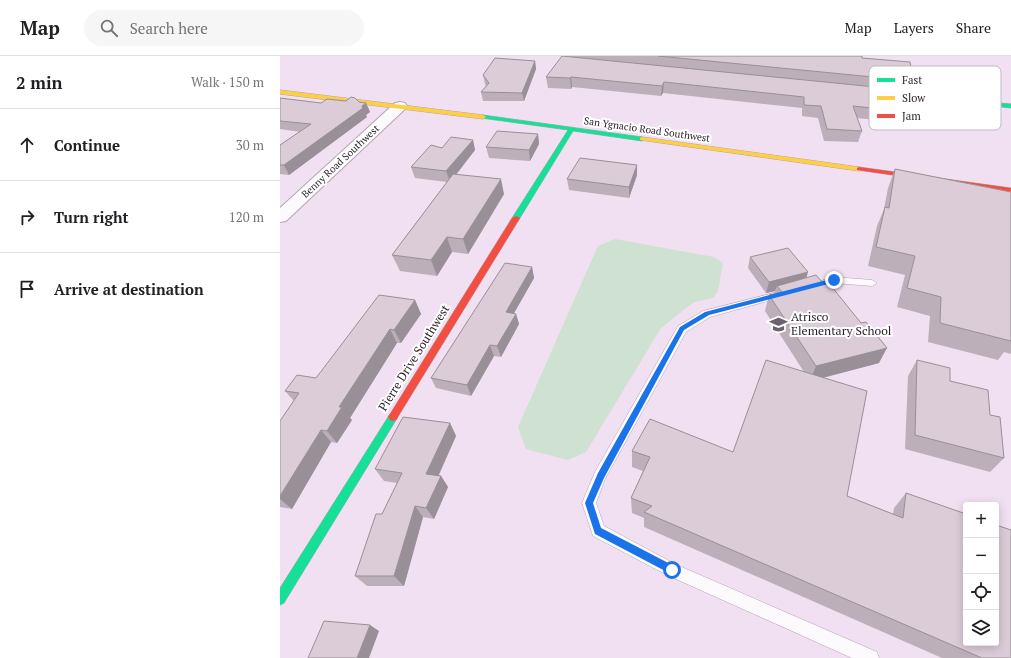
<!DOCTYPE html>
<html lang="en">
<head>
<meta charset="utf-8">
<style>
  body { margin:0; font-family:"PT Serif",serif; background:#f6f6f6; color:#202124 }
  .controls { position:absolute; right:12px; bottom:12px; display:grid; overflow:hidden; border-radius:4px; box-shadow:0 2px 10px #0003 }
  .controls button { width:36px; height:36px; display:grid; place-items:center; padding:0; border:0; border-bottom:1px solid #e0e0e0; background:#fff; color:#202124; font:20px sans-serif }
  .stop { position:absolute; width:12px; height:12px; margin:-9px; border:3px solid #1a73e8; border-radius:50%; background:#fff }
  .stop.end { background:#1a73e8; border-color:#fff; box-shadow:0 1px 4px #0008 }
  .list { margin:0; padding:0; list-style:none }
  h2 { display:flex; justify-content:space-between; align-items:center; height:52px; margin:0; padding:0 16px; font-size:17px }
  h2 small { font-size:13px; font-weight:400; color:#757577 }
  .list li { display:grid; grid-template-columns:26px 1fr auto; gap:12px; align-items:center; box-sizing:border-box; height:72px; padding:0 16px; border-top:1px solid #e0e0e0 }
  .list b { display:block; font-size:15px; white-space:nowrap }
  .list em { font-size:13px; font-style:normal; color:#757577 }
  .icon { flex:none; width:22px; height:22px; fill:none; stroke:currentColor; stroke-width:2; stroke-linecap:round; stroke-linejoin:round }
  .map { position:relative; flex:none; width:731px; height:602px; overflow:hidden }
  header { display:flex; align-items:center; gap:24px; box-sizing:border-box; height:56px; padding:0 20px; background:#fff; border-bottom:1px solid #e0e0e0 }
  header strong { font-size:19px }
  nav { display:flex; gap:22px; margin-inline-start:auto; font-size:14px }
  .search { width:280px; height:36px; background:#f6f6f6; display:flex; align-items:center; gap:10px; box-sizing:border-box; padding:0 14px; border-radius:22px; color:#757577; font-size:15px }
  main { display:flex }
  aside { flex:1; background:#fff }
  .map>svg:first-child { display:block }
  .green { fill:#cfe1d1 }
  .lines { fill:none; stroke-linecap:round; stroke-linejoin:round }
  .lane-casing { stroke:#b2a5b2; stroke-width:1 }
  .street-casing { stroke:#b2a5b2; stroke-width:2 }
  .fast-casing { stroke:#b2a5b2; stroke-width:1 }
  .slow-casing { stroke:#b2a5b2; stroke-width:1 }
  .jam-casing { stroke:#b2a5b2; stroke-width:1 }
  .lane { fill:#fdfafd; fill-rule:evenodd }
  .street { fill:#fdfafd; fill-rule:evenodd }
  .fast { fill:#16e098; fill-rule:evenodd }
  .slow { fill:#ffcf43; fill-rule:evenodd }
  .jam { fill:#f24e42; fill-rule:evenodd }
  .wall { fill:#bcafb9 }
  .shaded-wall { fill:#998f96 }
  .building { fill:#dbccd7; stroke:#998f96 }
  .route { fill:#1a73e8 }
  .labels { text-anchor:middle; stroke-width:4; stroke-linejoin:round; paint-order:stroke }
  .far-street-label { font-size:10px; fill:#281d28; stroke:#fff }
  .poi-label { font-size:12px; fill:#281d28; stroke:#fff; text-anchor:start }
  .street-label { font-size:12px; fill:#281d28; stroke:#fff }
  .key { fill:#fff; stroke:#bebbbe; stroke-width:1 }
  .key-label { font-size:11px; fill:#281d28 }
</style>
</head>
<body>
<header>
<strong>Map</strong>
<div class="search"><svg class="icon" aria-label="search" viewBox="0 0 24 24"><circle cx="10" cy="10" r="6"/><path d="M15 15l6 6"/></svg>Search here</div>
<nav><a>Map</a><a>Layers</a><a>Share</a></nav>
</header>
<main>
<aside>
<h2>2 min<small>Walk · 150 m</small></h2>
<ul class="list">
<li><svg class="icon" aria-label="ahead" viewBox="0 0 24 24"><path d="M12 20V5M6 11l6-6 6 6"/></svg><div><b>Continue</b></div><em>30 m</em></li>
<li><svg class="icon" aria-label="right" viewBox="0 0 24 24"><path d="M7 20v-9h11M14 6l5 5-5 5"/></svg><div><b>Turn right</b></div><em>120 m</em></li>
<li><svg class="icon" aria-label="arrive" viewBox="0 0 24 24"><path d="M6 21V4h12l-3 4 3 4H6"/></svg><div><b>Arrive at destination</b></div></li>
</ul>
</aside>
<div class="map">
<svg width="731" height="602" viewBox="0 0 731 602">
  <rect width="100%" height="100%" fill="#f1e0f1"/>
  <path class="green" d="M335,183L434,201L443,207L438,235L433,242L414,246L381,272L306,396L288,404L246,393L238,371L318,190Z"/>
  <g class="lines">
    <defs>
      <path id="lane" d="M554,221L592,224L597,227L592,230L554,227L531,234L526,231L528,229Z
        M502,235L507,238L506,240L430,261L406,276L325,423L316,447L324,470L397,509L597,596L599,602H572L387,519L313,480L302,447L315,416L398,270L423,255Z"/>
      <path id="street" d="M120,46L125,47L127,50L125,53L6,165L0,166V152L115,47Z"/>
      <path id="fast" d="M607,36L731,48V52L605,39L604,38Z
        M203,59L362,81L365,83L362,85L293,75L240,162L236,164L232,162L288,74L201,62L200,61Z
        M113,357L116,358L118,361L116,364L4,547L0,549V532L110,358Z"/>
      <path id="slow" d="M0,34L203,59L206,61L203,63L0,38Z
        M362,81L579,111L582,113L579,115L360,84V82Z"/>
      <path id="jam" d="M579,111L731,132V136L577,114V112Z
        M236,160L240,162L116,364L113,365L110,364L108,361L110,358L232,162Z"/>
    </defs>
    <use href="#lane" class="lane-casing"/>
    <use href="#street" class="street-casing"/>
    <use href="#fast" class="fast-casing"/>
    <use href="#slow" class="slow-casing"/>
    <use href="#jam" class="jam-casing"/>
    <use href="#lane" class="lane"/>
    <use href="#street" class="street"/>
    <use href="#fast" class="fast"/>
    <use href="#slow" class="slow"/>
    <use href="#jam" class="jam"/>
  </g>
  <path class="wall" d="M290,0H582V2L634,25L630,34L640,57L636,68L577,62L582,75L578,86L544,85L538,62L522,60V52L383,37L381,40L292,31L291,33L268,32L266,21Z
    M255,5L256,13L244,45H203L201,36L206,30L205,28L203,19Z
    M0,42L41,47L79,46L86,47L90,56L86,59L87,61L9,119L0,118V89L20,76L0,73Z
    M258,78L259,88L250,105L209,102L206,91Z
    M193,84L195,94L176,119L224,138L188,198L172,196L157,220L120,215L112,199L167,126L135,122L131,111L162,92Z
    M357,109V119L349,142L289,134L287,123Z
    M615,113L731,136V298L724,296L718,304L648,286L650,260L617,251L625,219L588,210L597,170L604,153L608,132Z
    M470,201L527,222L599,307L543,322L567,440L613,458L614,452L626,437L731,602H662L364,471V462L352,457L351,442L363,415L352,411V395L453,396L524,316L485,255L489,239L495,238V235L486,237L468,212Z
    M252,211L254,222L234,257L236,258L239,268L221,301L214,300L191,340L156,332L151,322Z
    M135,244L141,258L121,287H117L70,362L72,364L57,387L51,386L12,453L0,451V365L14,345L5,335L36,322Z
    M637,304L670,325L710,359L724,402L710,416L625,393L628,320Z
    M170,367L176,380L159,419L161,420L168,431L154,463L143,461L124,530H87L75,520L102,458L117,427L104,425L95,413Z"/>
  <path class="shaded-wall" d="M255,5L256,13L244,45L242,37Z
    M291,21L292,31L291,33L290,22Z
    M384,26L383,37L381,40L382,30Z
    M86,47L90,56L86,59L87,61L9,119L4,109Z
    M258,78L259,88L250,105L249,94Z
    M193,84L195,94L170,126L166,115Z
    M357,109V119L349,142V131Z
    M221,123L224,138L188,198L183,183Z
    M167,181L172,196L157,220L151,204Z
    M252,211L254,222L229,266L226,256Z
    M528,216L525,227L497,230L495,235L486,237L489,226Z
    M135,244L141,258L121,287L114,274Z
    M236,258L239,268L221,301L217,290Z
    M110,273L117,287L70,362L72,364L57,387L47,375L59,351Z
    M210,289L214,300L191,340L187,329Z
    M607,292L599,307L530,325L536,310Z
    M170,367L176,380L154,429L146,418Z
    M41,374L51,386L12,453L0,443V440Z
    M161,420L168,431L154,463L146,452Z
    M135,450L143,461L124,530L114,520Z
    M90,569L99,575L89,602H77Z"/>
  <path class="building" d="M282,0L636,35L640,57L573,50L582,75L547,73L541,50L524,49V41L384,26L382,30L291,21L290,22L266,21Z
    M378,0H582V2L630,6L634,25Z
    M215,2L255,5L242,37L201,36L209,27L203,19Z
    M71,41L75,42L79,46L86,47L82,50L83,52L4,109H0V89L31,68L0,65V42L41,47L47,43L66,45Z
    M217,75L258,78L249,94L206,91Z
    M171,81L193,84L166,115L131,111L151,89L162,92Z
    M300,102L357,109L349,131L287,123Z
    M615,113L731,136V285L660,267L661,241L627,232L635,200L596,191L605,151L609,152Z
    M173,118L221,123L183,183L167,181L151,204L112,199Z
    M508,192L528,216L489,226L470,201Z
    M225,207L252,211L226,256L236,258L217,290L210,289L187,329L151,322Z
    M536,219L543,227L548,226L581,267L586,266L607,292L536,310L489,239L502,236L497,230Z
    M99,239L135,244L114,274L110,273L59,351H62L47,375L41,374L0,440V365L19,337L5,335L17,319L36,322Z
    M486,304L587,335L567,440L623,462L626,437L686,458V587H716V469L731,474V602H702L364,456L372,450L351,442L370,401L352,395L370,363L453,396Z
    M637,304L670,312V325L708,334L710,359L720,361L724,402L635,379Z
    M123,361L170,367L146,418L161,420L146,452L135,450L114,520H75L96,458H102L122,417L95,413Z
    M44,565L90,569L77,602H28Z"/>
  <path class="route" d="M554,222L556,223V226L429,259L404,274L324,422L313,447L321,472L396,511L397,514L396,517L392,519L389,517L315,478L305,447L318,417L400,271L425,256Z"/>
  <defs>
    <symbol id="school-bare" viewBox="-9 -9 18 18"><path d="M0-5L7-2L0 1L-7-2ZM-4 1L0 2.5L4 1V4Q0 6-4 4Z" fill="#6e616e" stroke="#fff" stroke-width="2.5" paint-order="stroke"/></symbol>
  </defs>
  <g fill-rule="evenodd">
    <use href="#school-bare" x="486" y="256" width="25" height="25"/>
  </g>
  <g class="labels">
    <g class="far-street-label">
      <text transform="translate(367 73) rotate(8)" y="4">San Ygnacio Road Southwest</text>
      <text transform="translate(60 105) rotate(-43)" y="4">Benny Road Southwest</text>
    </g>
    <g class="poi-label">
      <text x="511" y="265">Atrisco<tspan x="511" dy="14">Elementary School</tspan></text>
    </g>
    <g class="street-label">
      <text transform="translate(134 302) rotate(-58)" y="4">Pierre Drive Southwest</text>
    </g>
  </g>
  <rect x="589" y="10" width="132" height="64" rx="6" class="key"/>
  <rect x="597" y="22" width="18" height="4" fill="#16e098"/>
  <rect x="597" y="40" width="18" height="4" fill="#ffcf43"/>
  <rect x="597" y="58" width="18" height="4" fill="#f24e42"/>
  <g class="key-label">
    <text x="622" y="28">Fast</text>
    <text x="622" y="46">Slow</text>
    <text x="622" y="64">Jam</text>
  </g>
</svg>
<div class="controls">
<button>+</button>
<button>−</button>
<button><svg class="icon" aria-label="locate" viewBox="0 0 24 24"><circle cx="12" cy="12" r="6"/><path d="M12 2v4M12 18v4M2 12h4M18 12h4"/></svg></button>
<button><svg class="icon" aria-label="layers" viewBox="0 0 24 24"><path d="M12 4l9 5-9 5-9-5zM3 14l9 5 9-5"/></svg></button>
</div>
<div class="stop" style="left:392px;top:514px"></div>
<div class="stop end" style="left:554px;top:224px"></div>
</div>
</main>
</body>
</html>
